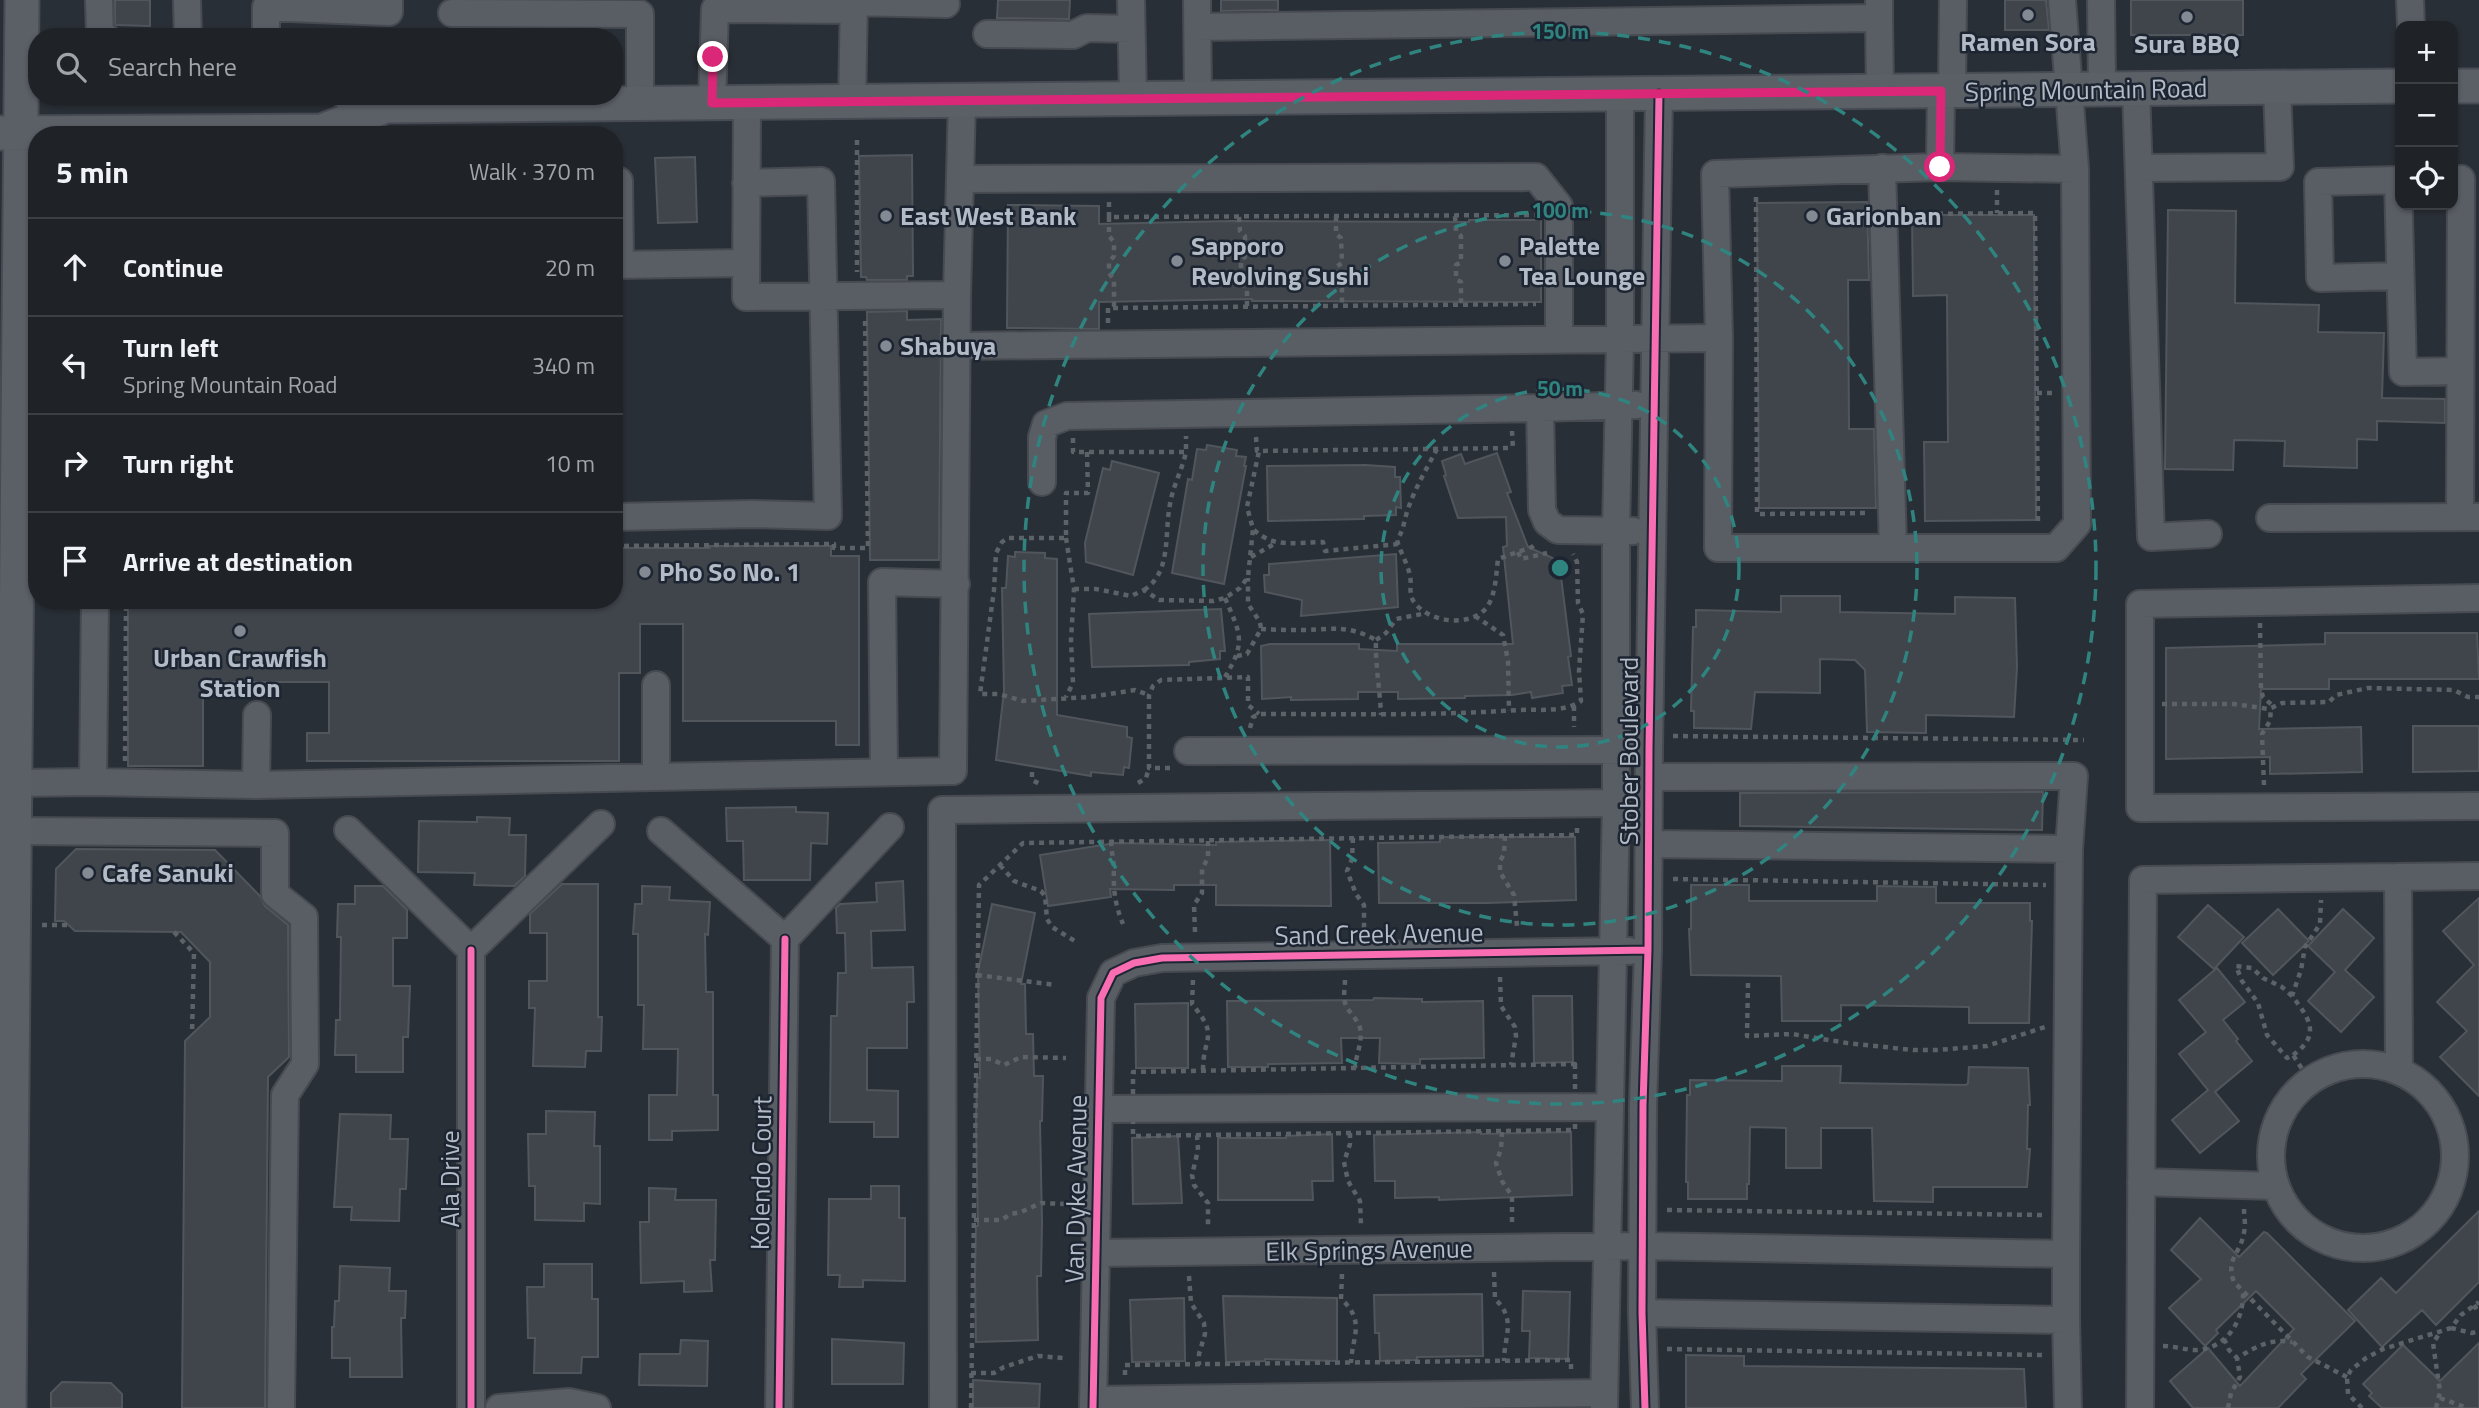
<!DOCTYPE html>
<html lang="en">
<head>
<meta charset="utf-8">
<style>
  body { margin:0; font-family:"Titillium Web",sans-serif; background:#2c2f34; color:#f1f3f6 }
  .controls { position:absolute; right:21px; top:21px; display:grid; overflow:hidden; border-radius:14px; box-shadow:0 2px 5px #0004 }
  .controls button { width:63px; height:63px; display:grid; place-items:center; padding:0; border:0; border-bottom:2px solid #3c4045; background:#1f2328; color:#f1f3f6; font:35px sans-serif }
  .stop { position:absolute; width:21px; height:21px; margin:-16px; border:5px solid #db2777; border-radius:50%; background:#fff }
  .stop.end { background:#db2777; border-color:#fff; box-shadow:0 2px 7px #0008 }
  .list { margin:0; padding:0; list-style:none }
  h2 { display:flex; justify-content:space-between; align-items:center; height:91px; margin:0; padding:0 28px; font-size:30px }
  h2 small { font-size:23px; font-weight:400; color:#a1a4a8 }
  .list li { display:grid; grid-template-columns:46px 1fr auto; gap:21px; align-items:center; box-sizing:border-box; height:98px; padding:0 28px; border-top:2px solid #3c4045 }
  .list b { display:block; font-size:26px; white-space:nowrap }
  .list p { margin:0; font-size:23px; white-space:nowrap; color:#a1a4a8 }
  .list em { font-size:23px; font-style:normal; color:#a1a4a8 }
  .icon { flex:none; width:38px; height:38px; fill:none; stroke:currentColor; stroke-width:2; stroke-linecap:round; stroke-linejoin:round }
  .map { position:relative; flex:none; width:2479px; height:1408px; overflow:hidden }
  .search { position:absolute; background:#1f2328; box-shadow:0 2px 5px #0004; left:28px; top:28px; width:595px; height:77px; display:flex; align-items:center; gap:18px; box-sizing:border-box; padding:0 24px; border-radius:28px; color:#a1a4a8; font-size:26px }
  .panel { position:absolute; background:#1f2328; box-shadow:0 2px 5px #0004; left:28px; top:126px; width:595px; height:483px; border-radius:28px }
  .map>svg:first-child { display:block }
  .building { fill:#40444b; stroke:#51565d; stroke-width:2 }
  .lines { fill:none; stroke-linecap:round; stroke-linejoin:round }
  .minor-casing { stroke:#474b51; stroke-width:30 }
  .major-casing { stroke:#474b53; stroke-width:37 }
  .path { stroke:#5c6268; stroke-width:4.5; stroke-dasharray:5 5; stroke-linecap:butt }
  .minor { stroke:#595d64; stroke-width:26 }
  .major { stroke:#5b5f66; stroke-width:33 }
  .cycleway-casing { stroke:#1c2531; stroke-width:11 }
  .cycleway { stroke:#f96db3; stroke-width:7 }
  .route { stroke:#db2777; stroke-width:9 }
  .ring { fill:none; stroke:#308480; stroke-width:3.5; stroke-dasharray:12 9 }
  .poi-dot { fill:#838a94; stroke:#1c2531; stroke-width:2.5 }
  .labels { text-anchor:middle; stroke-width:5; stroke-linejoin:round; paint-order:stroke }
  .poi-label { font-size:26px; font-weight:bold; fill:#b3bbc7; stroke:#1c2531; text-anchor:start }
  .street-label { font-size:26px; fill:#b3bbc7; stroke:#1c2531 }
  .centre { fill:#308480; stroke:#1c2531; stroke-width:3.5 }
  .ring-label { font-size:21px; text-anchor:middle; font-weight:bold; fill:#308480; stroke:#1c2531; stroke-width:5; stroke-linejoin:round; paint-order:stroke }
</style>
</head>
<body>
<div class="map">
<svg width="2479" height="1408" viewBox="0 0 2479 1408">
  <rect width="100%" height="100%" fill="#292f36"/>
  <path class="building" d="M115,0H150V26L115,25Z
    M998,0H1070L1069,19L997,18Z
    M1221,0H1278V10L1221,11Z
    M2005,0H2046L2049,30H2005Z
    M2131,0H2243V35H2131Z
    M912,155L913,276H907V280H867L866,277H861L859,156Z
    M695,157L697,222L658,223L655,158Z
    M1867,202L1869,280H1848L1849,429H1874L1876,508H1759L1757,203Z
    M1008,205L1099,206V224L1232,221L1469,222V220H1541V302L1252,301V299L1099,302V329L1007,328Z
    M2168,210L2236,211L2235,303L2319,305L2318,332L2384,333L2382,398L2445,399V423L2377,421V440L2357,439V468L2284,466L2285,441L2234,440L2233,470L2165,469Z
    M1912,215H2034L2036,520L1925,521L1924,442H1948L1947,295L1913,296Z
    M907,311V320L941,319L939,560H870L867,312Z
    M1207,445L1237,450L1236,456L1246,457L1244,466H1246L1224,584L1172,573L1188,479L1192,480L1197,449L1206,450Z
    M1497,453L1511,492L1507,493L1528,547L1559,561L1571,656L1568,657L1572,685L1562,686L1563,693L1532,698L1531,692L1512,695L1465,696V698L1398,699V692H1358V699L1291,700V697L1262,699L1261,646L1270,644H1359V649L1397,651V644H1513L1503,547L1507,546L1506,517L1458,518L1444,476L1446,475L1442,461L1461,454L1465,464Z
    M1112,461L1159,473L1133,575L1086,562L1085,543L1103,468L1110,470Z
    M1365,465L1395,467V477H1400L1401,508L1396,507V515L1364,516V519L1268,521L1267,466Z
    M710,546H831V556H859V745H836V721H683V624H640V673H619V761H307V733H329V682H203V766H128V608H327V600H614V548H710Z
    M1015,552L1045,553V558L1057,559V715L1127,727V737L1132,738L1129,768L1124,767L1123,775L1091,772V776L996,760L1004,691L1002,588H1006L1008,556L1015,557Z
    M1396,554L1398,607L1301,616L1302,600L1265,592L1264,575H1269V564Z
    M1781,596H1840V612L1955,614V597L2015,598L2017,667L2014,717L1926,715V733L1867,732L1865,670L1855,660L1820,659V693L1755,692L1751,729L1694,728V711H1691L1693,627H1696V610L1781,612Z
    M1221,609L1225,651H1220V659L1189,662V665L1092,667L1089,614Z
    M2325,633H2477L2479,679H2329V689H2261L2259,729L2361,727L2362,772L2270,774V757L2166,759V648L2325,644Z
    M2413,726H2479V771L2413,772Z
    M2043,792L2042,830L1740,826V793Z
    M796,807V812L828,813L827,844L811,843L810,880H744L743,841H727L726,808Z
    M477,817L510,818L509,835H526L525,876L514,886L474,885L475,873L418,872L419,821L477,822Z
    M1440,837H1575L1576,900L1487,903H1379L1378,843L1440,842Z
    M1330,840L1331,906L1216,905V885H1174V890L1110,889L1111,897L1048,906L1040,855L1115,843L1216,845V842Z
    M76,849L215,850L260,896L265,906L288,925L289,1057L268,1077L265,1408H182L185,1041L210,1017V962L181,932L75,931L64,921H55L56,869Z
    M903,881L905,930L871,931L872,968L913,967L914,1002H907V1048H867V1090L898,1091V1137H874V1122H830L831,1016H837L838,973H846L845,933H837L836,908L840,904L877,902L876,883Z
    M562,884H598V1017H602L601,1051H586L585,1067L533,1066L535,1008H529V981H547V933H530V914Z
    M1691,885H1749V901H1877V886L1936,887V903H2030V921H2032L2029,1023H1969V1007L1841,1005V1021H1782L1781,976L1691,975L1689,929H1691Z
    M355,886H383L407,910V938H393V986H410L408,1037H403V1072H356V1055H335L336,1020H340L341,937H337L338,904H355Z
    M642,886L670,887L669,900L710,902L708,935L705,934L706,992H713V1095H718V1130L672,1131V1140H649V1095H677L678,1049H643L644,1005H638V934H633L635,904H642Z
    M2479,898V1096L2440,1057L2467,1031L2437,1002L2474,965L2443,931Z
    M992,904L1035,913L1021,984H1025L1026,1034H1033L1034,1076H1043L1042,1121H1040L1042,1223L1041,1276H1037L1038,1340L976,1342L975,1277L976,1226H978L976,1122L977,1078H980L978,972Z
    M2208,905L2244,937L2214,969L2178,937Z
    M2278,909L2309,941L2273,975L2242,943Z
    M2343,909L2374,938L2345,970L2374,997L2341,1032L2308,1001L2335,972L2308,946Z
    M2217,968L2245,1002L2223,1020L2238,1039L2236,1041L2252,1061L2215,1092L2239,1121L2200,1153L2172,1120L2208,1090L2179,1054L2206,1032L2179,1000Z
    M1533,996H1572L1573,1062L1534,1063Z
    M1374,998L1422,999V1002L1483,1001L1484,1058L1420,1059V1064L1379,1063L1380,1038H1341L1342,1063L1268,1064V1067H1228L1227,1001L1373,1000Z
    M1188,1003V1068H1136L1135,1004Z
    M1782,1066H1841L1840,1083H1843L1966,1085L1968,1083L1969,1067L2028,1068L2030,1105H2028L2027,1149H2030L2027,1187H1933V1202L1874,1201L1872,1128H1821V1168H1786V1128L1750,1127L1749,1184H1747V1199H1688V1182H1686L1687,1095H1690V1080L1782,1081Z
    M546,1111L595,1112L594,1146H600V1204L584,1203V1221L535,1220V1186H529L528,1134H546Z
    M340,1114L391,1115L390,1139H408L406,1189H400L399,1221L351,1220L352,1207H334Z
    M1481,1132V1134L1571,1132L1572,1195L1439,1200V1197L1395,1198V1181H1375L1374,1135Z
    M1332,1134L1333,1181H1312L1313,1200H1218V1138H1286V1136Z
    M1178,1136L1182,1203L1133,1204L1132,1138Z
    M871,1186H899V1218H905V1281L863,1280V1287H839L840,1275H828L829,1199H871Z
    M649,1188L676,1189L675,1200H716L715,1260H710L712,1291L684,1292V1281L641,1283L640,1222H649Z
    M2479,1211V1282L2436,1325L2422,1310L2382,1347L2348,1310L2381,1278L2396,1293Z
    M2200,1218L2239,1257L2264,1232L2267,1233L2355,1321L2301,1374L2306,1379L2278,1408H2193L2170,1381L2208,1348L2240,1386L2294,1329L2256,1291L2216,1330L2218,1333L2205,1346L2169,1308L2201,1279L2171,1250Z
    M544,1264H592V1299H598V1357H582L581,1373H534L535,1338H528L527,1287H544Z
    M340,1266L390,1268L389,1291H406L405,1318H401L402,1377H350V1358H332V1327H334L335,1301H339Z
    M1523,1291L1570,1292L1568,1359L1529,1358L1530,1331H1522Z
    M1482,1294L1483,1356L1417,1357V1360L1380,1361L1379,1333H1375L1374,1295Z
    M1223,1296L1337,1298V1361L1265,1359V1361L1226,1362Z
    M1184,1298L1185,1361L1132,1362L1130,1300Z
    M832,1339L904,1343L903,1384H832Z
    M681,1340L708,1341L707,1386L639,1385L640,1354H680Z
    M2479,1343V1408H2382L2369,1396L2372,1393L2363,1384L2403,1345L2440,1381Z
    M1686,1355L1744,1356V1366L2024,1369L2026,1408H1686Z
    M973,1380L1040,1384L1039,1408H973Z
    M62,1382L111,1383L122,1394V1408H51V1393Z"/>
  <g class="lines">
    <defs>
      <path id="minor" d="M99,0L100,35L106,37
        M187,0L188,37
        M1131,0L1133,99
        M1197,0L1198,98
        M2101,0L2102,89
        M2410,0L2411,26
        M854,2L946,4
        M452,13L640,14V104
        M1879,18L1880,91
        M1198,27L1879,18V0
        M987,34L1073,35L1087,28L1131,29
        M266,37V7L389,12V0
        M2136,89L2151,537L2208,534
        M1941,91L1940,167L2075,169
        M1952,91L1953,0
        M852,102L854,0
        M712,103L715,9L854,10
        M747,103L746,297L957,295
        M1940,167L1715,174L1719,338L1718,548H2056L2077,524L2075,169L2062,0
        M1882,168L1893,548
        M2139,168L2280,167L2277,88
        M961,179L1536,177L1559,206V340
        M614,181H619L620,265
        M614,265L745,263
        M2400,276L2320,278L2318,182L2398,180L2403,372L2460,371
        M958,346L1719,338
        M1540,408L1542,510L1547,522L1558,530L1633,531
        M1042,482V437L1046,424L1067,416L1540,408L1636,405
        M614,517L752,514L828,516L821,181L746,183
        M2460,517L2461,179
        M2270,518L2479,517
        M2479,598L2140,604V808L2479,806
        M656,685V776
        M1188,751L1633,750
        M884,771L882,582L956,584
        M1649,777L2074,776L2069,849L1649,844
        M93,782L256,785L257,715
        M14,783L93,782L95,600
        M256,785L953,771L957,295L962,100
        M348,830L471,950
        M14,831L275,833V894L304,917L305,1064L285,1095L281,1408
        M661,831L785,939
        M785,939L890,827
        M471,950V1408
        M471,950L601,824
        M2271 1156a92 92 0 1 1 184 0a92 92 0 1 1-184 0Z
        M2399,1071L2398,877L2479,876
        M1099,1109L1610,1107
        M2141,1182L2275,1186
        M1095,1253L1643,1246L2066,1254L2069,849
        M1642,1313L2066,1320V1254
        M2066,1320L2068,1408
        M1093,1400L1603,1393
        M499,1408L569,1402L597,1408
        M779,1408L785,939
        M943,1408L942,810L1616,803
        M1093,1408L1101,998L1113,973L1134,963L1162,958L1629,951
        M1604,1408L1616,803V530L1620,340V94
        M1645,1408L1642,1313L1643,1105L1648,950L1649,749L1659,94
        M2140,1408L2143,880L2398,877"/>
      <path id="major" d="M2453,86H2479
        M350,96L386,106L2400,86
        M0,133L322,131L386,106
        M9,1408L22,0"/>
    </defs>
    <use href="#minor" class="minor-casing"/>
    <use href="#major" class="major-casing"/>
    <path class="path" d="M857,140V272
      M1997,190V213
      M1756,197L1757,514L1869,513
      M1109,202V217L1537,215
      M1908,214L2035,213L2038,525
      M1336,216V234L1341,238L1342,263L1336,267V280L1342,285V306
      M1455,216L1456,231L1461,236V262L1456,265V279L1461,282V305
      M1109,217V236L1114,242V256L1109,262V273L1114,280V308
      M1239,217L1240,231L1245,236V257L1241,260V282L1247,290V307
      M1108,323V308L1536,304
      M2037,393H2053
      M1512,431L1513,449
      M1256,437L1257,451L1512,448
      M1073,438V452H1186V436
      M1437,449C1427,468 1415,488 1408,509C1404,520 1404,530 1397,540C1400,552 1408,564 1410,576C1412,585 1408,593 1414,602C1429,623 1471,628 1487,607C1496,594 1496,574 1498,559L1532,547L1537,543
      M1087,452L1088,493H1066V538H1008L1002,542L996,553L994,590L980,694H999L1023,701L1089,697L1135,690L1149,695
      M1254,530C1275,549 1296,542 1323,542L1325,551L1398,544
      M1066,538L1074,589L1071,640L1073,683L1066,697
      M614,546L834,544V548H868L865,317
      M1518,552L1521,559L1547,553
      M1251,557L1276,543
      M1074,589H1096L1131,596L1144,590L1159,600L1213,601L1225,598L1240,588L1248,577L1253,529L1247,507L1259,451
      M1144,590C1172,572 1164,534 1170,504C1173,486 1182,470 1186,452
      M1225,598C1241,635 1246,642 1225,677
      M1475,616L1503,635L1508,661L1509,711
      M2260,623L2261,690L2263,697L2273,706
      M1261,629C1276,630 1291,630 1306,630C1335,629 1348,625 1376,640C1375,664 1380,689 1381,715
      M1376,640L1386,633L1396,619L1427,613
      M1237,656L1247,654L1261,629L1260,622L1248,604V578
      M2162,704H2234L2269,709L2282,703L2329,702L2336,695L2368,688L2454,690L2468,697H2479
      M1574,706V727
      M1250,728L1253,717L1260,714C1346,714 1432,716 1518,710C1540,709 1562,713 1581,701L1579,671L1583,614L1578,603L1577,562L1573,554
      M1673,736L2084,740
      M125,761L126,606H322V600
      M1170,768H1149V695L1153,686L1161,680L1248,677V705L1259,714
      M1032,772V780L1040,784
      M1138,783L1146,778L1149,768
      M2264,785L2262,734L2270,721L2271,708
      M1505,836L1504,854L1500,861V872L1514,895L1517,926
      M1353,838L1352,859L1347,871L1356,894L1364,905V929
      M1111,841C1111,851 1114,860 1114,869C1113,889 1115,905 1123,924
      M1000,865L1014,881L1041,891L1045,896L1047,919L1052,927L1078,943
      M1673,879L2046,885
      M42,925H68
      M174,932L194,953L192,1034
      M1195,932L1194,905L1202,893V869L1208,858V840
      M977,975L1056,985
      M1500,977L1501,1006L1515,1027L1516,1036L1511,1065
      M1193,980L1192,1004C1220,1038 1203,1034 1203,1071
      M1345,980C1345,987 1343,996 1345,1003C1348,1012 1357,1018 1360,1028C1363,1042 1356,1054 1355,1068
      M1748,983L1747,1036L1792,1034L1847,1043L1913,1050H1937L1987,1046L2045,1027
      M2292,996L2282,987L2263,978L2252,968L2236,966L2242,981L2258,1003L2267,1035L2287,1058L2293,1055L2310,1081
      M2293,1055C2321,1035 2310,1019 2292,996L2301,970L2305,947L2320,924L2321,900
      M976,1059H991L1004,1065L1021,1057L1066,1058
      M1575,1064V1130L1133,1136V1072Z
      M1502,1132L1501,1149L1496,1163L1502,1181L1512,1196V1222
      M1350,1133V1144L1344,1162L1348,1181L1360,1201L1361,1225
      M1197,1135L1198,1150L1192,1175L1194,1185L1208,1203V1227
      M2244,1209C2244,1216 2246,1225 2244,1232C2241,1254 2225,1258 2234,1282L2308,1357L2347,1377
      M1667,1210L2043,1215
      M974,1220H1001L1011,1214L1021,1212L1041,1203L1064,1204
      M1494,1272L1495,1299C1517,1320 1504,1336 1504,1361
      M1342,1274L1341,1299C1366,1321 1352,1337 1351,1363
      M1189,1276L1191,1303L1204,1323L1205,1334L1199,1354V1365
      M2474,1305L2479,1313
      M2451,1328L2472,1333L2479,1331
      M2224,1339L2229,1350L2237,1358
      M2163,1346C2174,1346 2185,1350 2196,1350C2227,1349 2244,1320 2243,1292
      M1667,1349L2044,1355
      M971,1373H994L1004,1367L1038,1356L1063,1358
      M1125,1375V1365L1571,1360V1372
      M2440,1398L2467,1408
      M971,1408L979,885L1023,843L1577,835V825
      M2228,1408L2231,1393L2240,1377L2237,1358C2256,1347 2270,1338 2292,1342
      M2362,1408L2348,1394L2347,1377L2351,1370L2366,1358L2383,1349L2451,1328L2461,1315L2479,1302
      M2436,1408L2440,1392L2433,1343L2441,1331"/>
    <use href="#minor" class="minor"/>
    <use href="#major" class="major"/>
    <defs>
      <path id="cycleway" d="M471,950V1408
        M779,1408L785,939
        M1093,1408L1101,998L1113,973L1134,963L1162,958L1648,950
        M1645,1408L1642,1313L1643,1105L1648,950L1649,749L1659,94"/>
    </defs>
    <use href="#cycleway" class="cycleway-casing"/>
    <use href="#cycleway" class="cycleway"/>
  </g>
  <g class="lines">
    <path class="route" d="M713,57L712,103L1941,91L1940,167"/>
  </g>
  <g class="ring">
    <circle cx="1560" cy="568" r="179"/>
    <circle cx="1560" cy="568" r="357"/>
    <circle cx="1560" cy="568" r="536"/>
  </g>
  <g class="poi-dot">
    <circle cx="2028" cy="15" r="7"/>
    <circle cx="2187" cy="17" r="7"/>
    <circle cx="886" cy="216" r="7"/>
    <circle cx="1812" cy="216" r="7"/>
    <circle cx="1177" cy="261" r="7"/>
    <circle cx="1505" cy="261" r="7"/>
    <circle cx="886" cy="346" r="7"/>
    <circle cx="645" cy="572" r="7"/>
    <circle cx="240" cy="631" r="7"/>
    <circle cx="88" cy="873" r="7"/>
  </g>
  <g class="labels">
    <g class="poi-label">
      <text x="2028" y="51" text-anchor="middle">Ramen Sora</text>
      <text x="2187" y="53" text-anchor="middle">Sura BBQ</text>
      <text x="900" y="225">East West Bank</text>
      <text x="1826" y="225">Garionban</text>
      <text x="1191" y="255">Sapporo<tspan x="1191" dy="30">Revolving Sushi</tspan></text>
      <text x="1519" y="255">Palette<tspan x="1519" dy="30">Tea Lounge</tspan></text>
      <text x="900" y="355">Shabuya</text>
      <text x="659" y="581">Pho So No. 1</text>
      <text x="240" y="667" text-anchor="middle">Urban Crawfish<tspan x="240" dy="30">Station</tspan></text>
      <text x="102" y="882">Cafe Sanuki</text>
    </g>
    <g class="street-label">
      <text transform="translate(2086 90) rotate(-1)" y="9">Spring Mountain Road</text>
      <text transform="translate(1629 751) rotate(-90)" y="9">Stober Boulevard</text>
      <text transform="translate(1379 934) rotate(-1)" y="9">Sand Creek Avenue</text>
      <text transform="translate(761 1173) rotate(-89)" y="9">Kolendo Court</text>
      <text transform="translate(450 1179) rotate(-90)" y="9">Ala Drive</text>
      <text transform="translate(1076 1189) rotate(-89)" y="9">Van Dyke Avenue</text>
      <text transform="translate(1369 1250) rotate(-1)" y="9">Elk Springs Avenue</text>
    </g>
  </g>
  <circle cx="1560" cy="568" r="10" class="centre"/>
  <g class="ring-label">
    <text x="1560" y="39">150 m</text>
    <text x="1560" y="218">100 m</text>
    <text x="1560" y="396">50 m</text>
  </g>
</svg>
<div class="controls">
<button>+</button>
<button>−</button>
<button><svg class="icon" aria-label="locate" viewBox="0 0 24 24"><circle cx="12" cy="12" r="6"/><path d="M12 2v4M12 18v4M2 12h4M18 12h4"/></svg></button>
</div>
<div class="stop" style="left:1940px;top:167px"></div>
<div class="stop end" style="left:713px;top:57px"></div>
<div class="search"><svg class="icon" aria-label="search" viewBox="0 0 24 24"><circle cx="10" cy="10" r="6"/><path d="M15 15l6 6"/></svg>Search here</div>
<section class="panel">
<h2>5 min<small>Walk · 370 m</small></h2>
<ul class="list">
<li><svg class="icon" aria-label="ahead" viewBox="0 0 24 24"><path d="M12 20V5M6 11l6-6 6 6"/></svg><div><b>Continue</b></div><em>20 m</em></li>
<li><svg class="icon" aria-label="left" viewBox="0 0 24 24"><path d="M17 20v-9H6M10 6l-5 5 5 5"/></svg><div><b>Turn left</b><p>Spring Mountain Road</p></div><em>340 m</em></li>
<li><svg class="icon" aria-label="right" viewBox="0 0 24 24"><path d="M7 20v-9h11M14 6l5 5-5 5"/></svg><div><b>Turn right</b></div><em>10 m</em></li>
<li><svg class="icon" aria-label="arrive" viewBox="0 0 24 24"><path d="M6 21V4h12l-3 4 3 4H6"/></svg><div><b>Arrive at destination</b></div></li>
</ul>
</section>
</div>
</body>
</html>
